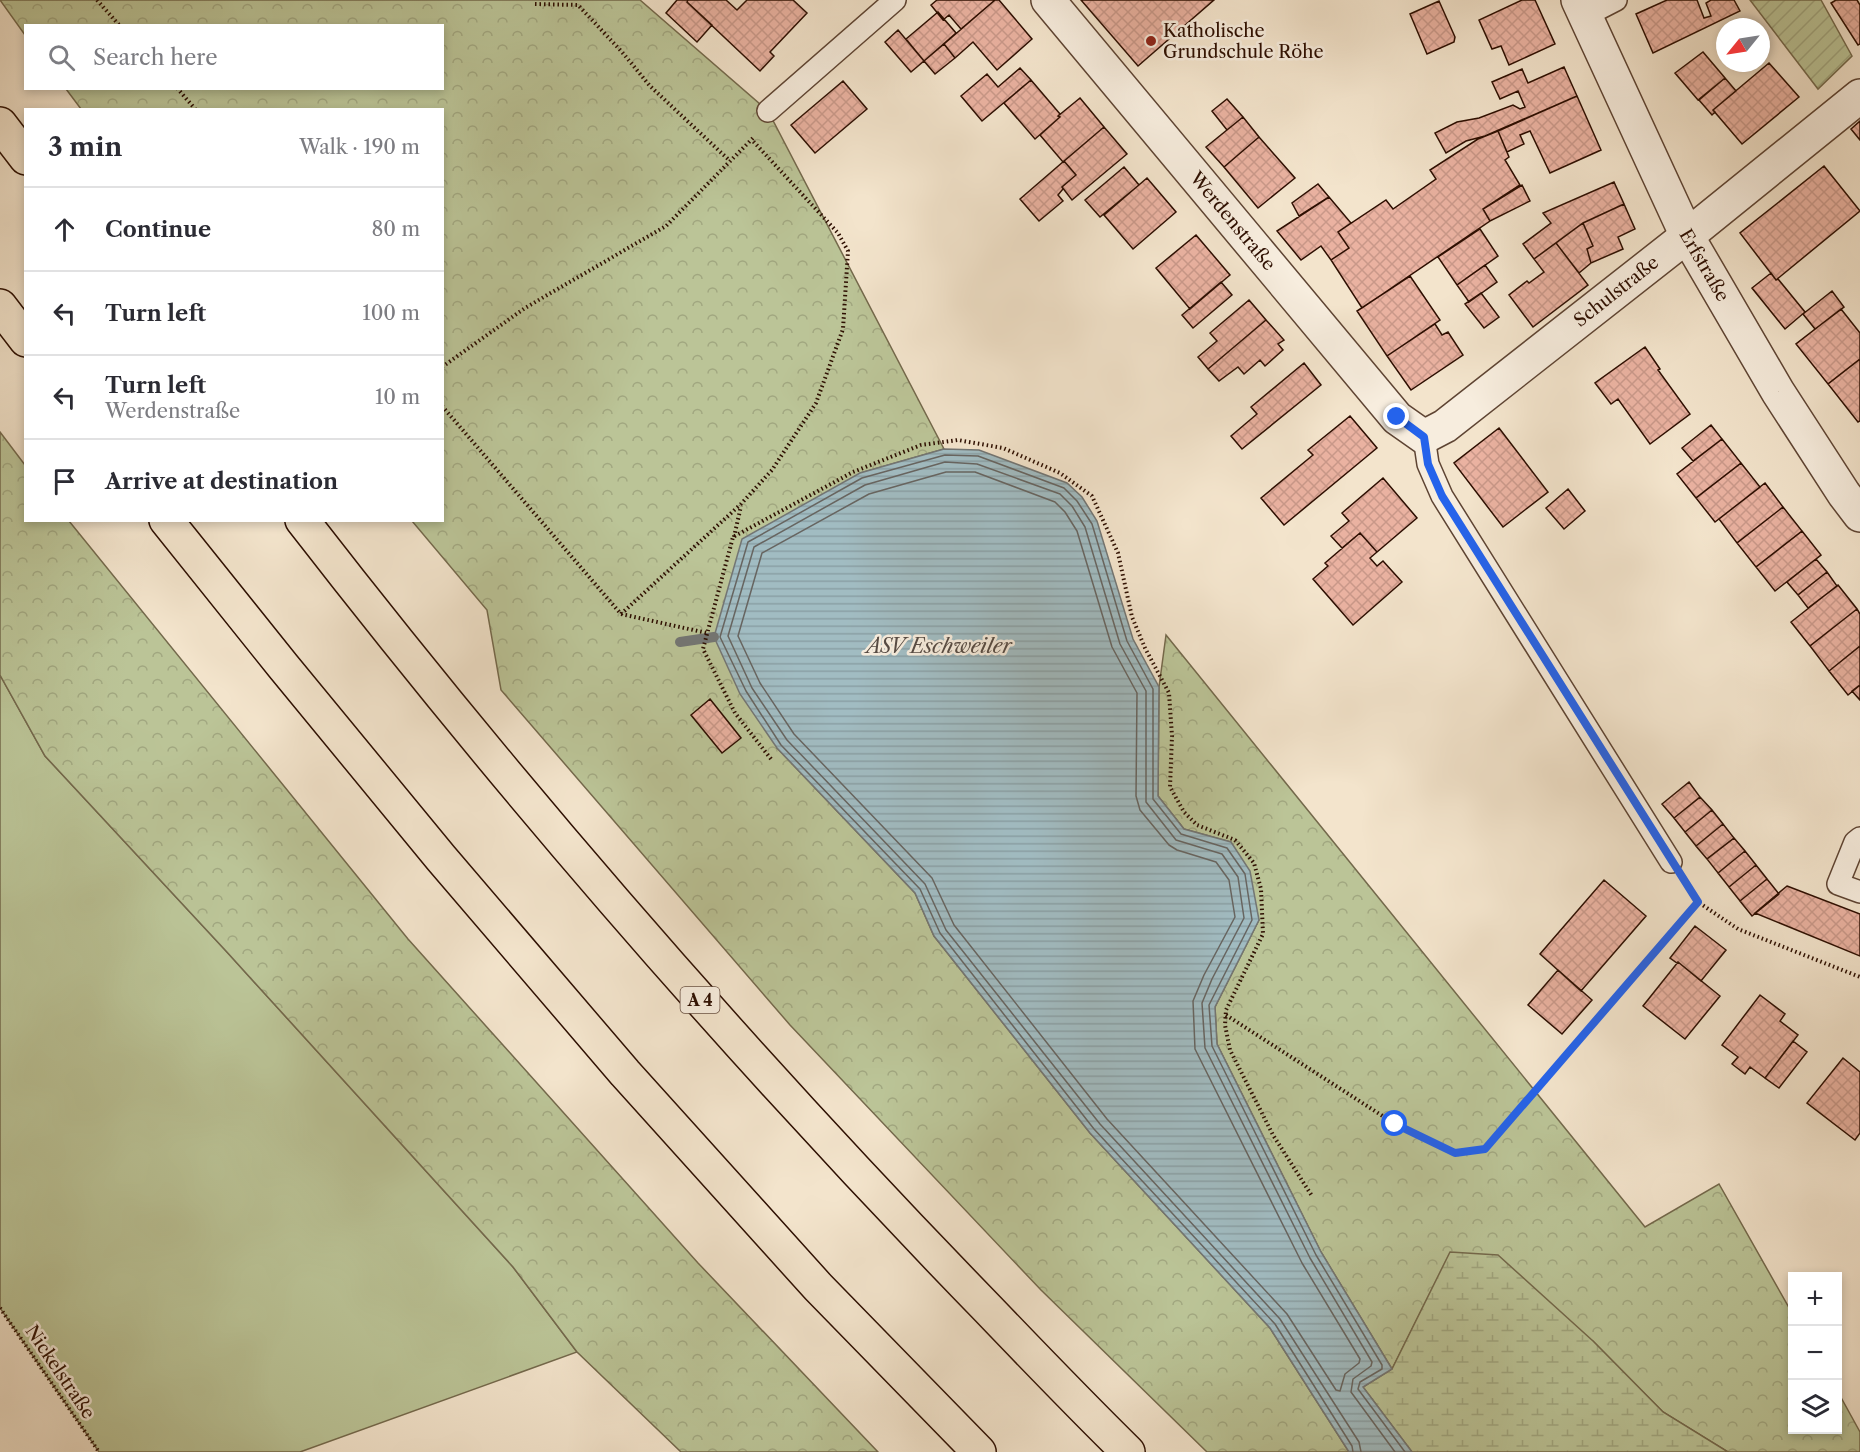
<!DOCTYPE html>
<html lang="en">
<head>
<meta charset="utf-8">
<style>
  body { margin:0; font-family:"Libre Caslon Text",serif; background:#f7f7f7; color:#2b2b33 }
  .controls { position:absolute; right:18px; bottom:18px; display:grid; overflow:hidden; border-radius:0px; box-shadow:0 3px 9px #0003 }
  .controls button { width:54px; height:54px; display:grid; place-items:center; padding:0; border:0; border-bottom:2px solid #e1e1e2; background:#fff; color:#2b2b33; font:30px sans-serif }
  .compass { position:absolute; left:1716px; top:18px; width:54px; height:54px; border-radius:50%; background:#fff; box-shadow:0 3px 9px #0003; rotate:240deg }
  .stop { position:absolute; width:18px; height:18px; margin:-14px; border:4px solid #2563eb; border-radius:50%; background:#fff }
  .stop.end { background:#2563eb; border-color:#fff; box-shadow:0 2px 6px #0008 }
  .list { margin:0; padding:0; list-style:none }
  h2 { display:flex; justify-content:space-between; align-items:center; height:78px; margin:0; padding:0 24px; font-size:26px }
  h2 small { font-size:20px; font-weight:400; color:#7c7c81 }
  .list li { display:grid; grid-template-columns:39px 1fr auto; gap:18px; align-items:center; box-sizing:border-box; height:84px; padding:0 24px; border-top:2px solid #e1e1e2 }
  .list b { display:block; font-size:22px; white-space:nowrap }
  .list p { margin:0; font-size:20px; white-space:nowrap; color:#7c7c81 }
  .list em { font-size:20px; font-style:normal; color:#7c7c81 }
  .icon { flex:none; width:33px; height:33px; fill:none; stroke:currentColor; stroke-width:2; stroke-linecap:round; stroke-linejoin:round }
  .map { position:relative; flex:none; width:1860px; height:1452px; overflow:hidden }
  .search { position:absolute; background:#fff; box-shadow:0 3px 9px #0003; left:24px; top:24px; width:420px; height:66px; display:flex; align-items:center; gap:15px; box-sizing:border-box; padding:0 21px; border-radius:0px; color:#7c7c81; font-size:22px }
  .panel { position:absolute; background:#fff; box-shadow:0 3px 9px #0003; left:24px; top:108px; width:420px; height:414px; border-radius:0px }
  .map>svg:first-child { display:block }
  .green { fill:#bbc497; stroke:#74694c; stroke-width:1.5 }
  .forest { fill:url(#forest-crowns); stroke:#74694c; stroke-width:1.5 }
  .wetland { fill:url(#wetland-marsh); stroke:#74694c; stroke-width:1.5 }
  .garden { fill:url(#garden-furrows); stroke:#74694c; stroke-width:1.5 }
  .water { fill:url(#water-rules); stroke:#737674; stroke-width:1.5 }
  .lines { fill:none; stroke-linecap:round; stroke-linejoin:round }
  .shore { stroke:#676561; stroke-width:1.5 }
  .stream { stroke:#737674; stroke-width:10 }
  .building { fill:url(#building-cross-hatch); stroke:#2d0e00; stroke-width:1.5 }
  .lane-casing { stroke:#5e4433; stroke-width:24 }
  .street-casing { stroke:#5e4433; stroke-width:36 }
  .highway-casing { stroke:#2d0e00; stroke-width:36 }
  .path { stroke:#2d0e00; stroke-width:4; stroke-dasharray:1.5 3; stroke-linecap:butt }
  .lane { stroke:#f7edde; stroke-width:21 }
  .street { stroke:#f7edde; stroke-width:33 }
  .highway { stroke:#f3e4cc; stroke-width:33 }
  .route { stroke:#2563eb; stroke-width:8 }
  .poi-dot { fill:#8f2418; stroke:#f7edde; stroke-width:2 }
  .labels { text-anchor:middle; stroke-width:5; stroke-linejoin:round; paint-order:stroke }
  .shield { fill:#f7edde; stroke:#6a5143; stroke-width:1.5 }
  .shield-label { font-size:16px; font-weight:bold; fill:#2d0e00 }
  .poi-label { font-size:18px; fill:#2d0e00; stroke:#f7edde; text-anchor:start }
  .street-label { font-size:18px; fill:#2d0e00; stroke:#f7edde }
  .water-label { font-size:20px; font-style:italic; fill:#564b44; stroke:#f7edde }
</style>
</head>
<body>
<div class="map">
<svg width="1860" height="1452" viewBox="0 0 1860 1452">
  <defs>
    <pattern id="forest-crowns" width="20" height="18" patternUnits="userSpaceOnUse" patternTransform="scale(1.5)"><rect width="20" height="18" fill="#bbc497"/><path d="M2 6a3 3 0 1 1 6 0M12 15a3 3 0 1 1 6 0" fill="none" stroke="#a1a780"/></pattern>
    <pattern id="wetland-marsh" width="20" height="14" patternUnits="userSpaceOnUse" patternTransform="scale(1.5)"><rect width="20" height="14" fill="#bbc497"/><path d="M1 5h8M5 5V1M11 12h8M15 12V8" fill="none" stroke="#a1a780"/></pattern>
    <pattern id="garden-furrows" width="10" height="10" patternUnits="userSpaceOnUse" patternTransform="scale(1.5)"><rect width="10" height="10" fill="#bbc497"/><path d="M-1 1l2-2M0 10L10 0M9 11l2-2" fill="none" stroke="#a1a780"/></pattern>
    <pattern id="water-rules" width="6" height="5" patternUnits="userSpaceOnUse" patternTransform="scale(1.5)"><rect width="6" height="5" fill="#a1bcc2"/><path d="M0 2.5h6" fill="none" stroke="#8ba0a5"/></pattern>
    <pattern id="building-cross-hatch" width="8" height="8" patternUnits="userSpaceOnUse" patternTransform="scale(1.5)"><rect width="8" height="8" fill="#eab2a1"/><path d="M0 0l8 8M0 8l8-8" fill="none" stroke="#c99889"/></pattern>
  </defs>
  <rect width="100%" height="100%" fill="#f3e4cc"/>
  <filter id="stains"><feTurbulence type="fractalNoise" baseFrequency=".00333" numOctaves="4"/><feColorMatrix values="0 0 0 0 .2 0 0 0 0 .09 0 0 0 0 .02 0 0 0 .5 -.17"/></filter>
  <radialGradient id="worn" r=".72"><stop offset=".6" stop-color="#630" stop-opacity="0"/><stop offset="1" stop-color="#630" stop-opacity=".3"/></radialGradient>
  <path class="green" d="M0,675L45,756L226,951L513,1267L577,1352L300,1452H99L0,1308Z"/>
  <path class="forest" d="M0,0H640L768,111L944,449L860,473L777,748L915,893L934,936L1090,1133L1270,1328L1349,1452H1207L1041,1290L790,1025L501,690L487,610L412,521L442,520V110L81,109L66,89L442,88V26H26L25,35Z
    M0,432L25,465L26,520L69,521L408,939L698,1263L878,1452H681L577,1352L513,1267L226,951L45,756L0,675Z
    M1166,635L1645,1227L1719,1184L1792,1313V1430H1838V1392L1860,1432V1452H1728L1663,1412L1593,1341L1450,1253L1392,1369L1321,1252L1217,1044L1215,1007L1259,920L1231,842L1184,829L1158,796L1159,687Z"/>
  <path class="wetland" d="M1450,1252L1498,1255L1593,1341L1663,1412L1728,1452H1412L1363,1387L1392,1369Z"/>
  <path class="garden" d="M1750,0H1821L1852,56L1818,89Z"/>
  <path class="water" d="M944,449L979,450L1067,483L1082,497L1097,521L1133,639L1159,687L1158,796L1184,829L1231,842L1250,871L1259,920L1215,1007L1217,1044L1321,1252L1392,1369L1363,1387L1412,1452H1349L1270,1328L1090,1133L934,936L915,893L777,748L740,694L714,637L742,539L860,473Z"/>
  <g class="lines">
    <path class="shore" d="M946,472H975L1055,502L1065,512L1077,531L1112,647L1137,693L1136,796L1140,810L1169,845L1177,850L1216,862L1229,880L1235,917L1204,975L1193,1001L1195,1049L1302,1263L1360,1359L1359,1363L1345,1374L1340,1391L1336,1390L1287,1314L1107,1119L954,925L932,878L794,734L760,683L738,636L762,553L869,494Z
      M1353,1452L1352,1446L1275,1324L1094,1129L940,933L920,889L781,745L746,691L720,637L748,542L862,478L945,455L978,456L1064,488L1077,501L1092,524L1127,641L1153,689V799L1181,834L1227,848L1245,874L1252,920L1209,1005L1212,1046L1316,1255L1382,1365V1369L1360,1382L1358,1389L1405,1452
      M1361,1452L1359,1442L1280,1319L1100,1124L946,930L925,884L787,740L752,688L728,636L754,547L865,485L945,462L977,464L1060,494L1072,506L1085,527L1120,644L1146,691V802L1176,840L1222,854L1238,877L1244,918L1212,979L1202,1003L1205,1048L1310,1258L1372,1362L1371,1366L1353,1379L1351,1392L1395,1452"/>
    <path class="stream" d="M680,642L714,637"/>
  </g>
  <path class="building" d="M677,0H688L687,2L712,25L697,42L666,13Z
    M688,0H726L737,10L747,0H793L807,13L770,52L774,56L760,71L687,2Z
    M937,0H995L961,29L949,15L943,20L931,5Z
    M995,0H999L1032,39L997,70L973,42L955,58L944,44Z
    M1081,0H1214L1138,66Z
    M1522,0H1535L1555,44L1509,65L1501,46L1492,49L1479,20Z
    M1667,0H1697L1704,18L1711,16L1706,3L1711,0H1734L1740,11L1653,53L1636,14Z
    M1836,0H1857L1860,5V44L1858,45L1831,3Z
    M1439,1L1455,37L1454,42L1427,54L1410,14Z
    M938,12L956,33L924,61L906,39Z
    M898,30L924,61L911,72L885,42Z
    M944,44L955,58L935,74L924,61Z
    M1703,52L1725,78L1698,100L1675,73Z
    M1769,63L1799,97L1742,144L1713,110Z
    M1564,67L1577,96L1485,136L1466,141L1446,153L1435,133L1457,122L1479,118L1513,105L1520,109L1525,107L1518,91L1500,99L1492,82L1522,69L1528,83Z
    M1020,68L1031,80L982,121L961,96L987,74L998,87Z
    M1725,78L1736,91L1713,110L1715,112L1712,115L1699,100Z
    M1031,80L1060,114L1058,116L1060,117L1035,139L1004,103Z
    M843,81L867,109L815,153L791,125Z
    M1577,96L1601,150L1550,173L1530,131L1520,135L1524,144L1507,152L1498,131Z
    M1080,98L1104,127L1063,162L1040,135L1060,117L1058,116Z
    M1227,99L1243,117L1227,130L1212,111Z
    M1243,117L1259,137L1224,167L1206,147Z
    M1860,121V140L1851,129Z
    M1104,127L1127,154L1072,200L1062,187L1076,175L1064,161Z
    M1498,131L1509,157L1505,160L1520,185L1483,209L1490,221L1362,308L1331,260L1349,248L1338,232L1386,200L1393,209L1436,179L1430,170L1478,139Z
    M1259,137L1295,178L1258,208L1224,167Z
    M1064,161L1076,175L1062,187L1063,189L1058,195L1063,201L1039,221L1020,199Z
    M1824,166L1860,211L1776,280L1740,233Z
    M1124,167L1139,185L1100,217L1085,200Z
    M1147,178L1176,212L1133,249L1104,215Z
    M1614,182L1624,204L1583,223L1534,259L1523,244L1551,223L1543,213Z
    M1318,184L1329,197L1299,216L1292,203Z
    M1522,185L1530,201L1490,221L1483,209Z
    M1329,197L1351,223L1338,232L1349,248L1331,260L1321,246L1301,260L1277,231Z
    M1624,204L1635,229L1618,237L1623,249L1591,263L1587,249L1593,246L1583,223Z
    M1583,223L1593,246L1587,249L1591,263L1579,273L1556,243Z
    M1480,229L1498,256L1457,285L1438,257Z
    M1196,235L1230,275L1190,309L1156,268Z
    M1556,243L1588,285L1533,327L1509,295L1527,281L1529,283L1544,272L1534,259Z
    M1485,265L1497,282L1469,302L1457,285Z
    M1771,273L1776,280L1778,279L1805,312L1785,329L1752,288Z
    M1410,276L1440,320L1387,356L1357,311Z
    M1221,282L1232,295L1193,328L1182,315Z
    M1832,291L1844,307L1815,329L1803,314Z
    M1481,293L1499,317L1484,328L1465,304Z
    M1249,300L1266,320L1208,369L1198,357L1217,341L1210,333Z
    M1841,309L1860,333V359L1828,384L1796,344Z
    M1266,320L1284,340L1278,344L1283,350L1265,366L1260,360L1244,374L1238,367L1219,381L1208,369Z
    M1435,324L1442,335L1448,332L1463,355L1411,390L1387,356Z
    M1645,347L1660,369L1658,370L1690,414L1650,444L1618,399L1611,404L1595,383Z
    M1860,359V421L1858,422L1828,384Z
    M1304,363L1321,385L1242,449L1231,436L1257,414L1251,407Z
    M1350,416L1377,448L1284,525L1261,498L1313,455L1308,450Z
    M1711,425L1722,439L1693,461L1682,448Z
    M1499,428L1548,492L1503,527L1454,463Z
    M1722,439L1741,463L1696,498L1677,474Z
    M1741,463L1760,487L1715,522L1696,498Z
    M1383,478L1417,518L1377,552L1360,533L1342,548L1331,536L1349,521L1342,513Z
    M1765,483L1783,507L1737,543L1719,519Z
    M1568,489L1585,511L1564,529L1546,508Z
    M1783,507L1802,531L1756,567L1737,543Z
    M1802,531L1821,555L1775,591L1756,567Z
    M1360,533L1377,552L1370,558L1377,566L1383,561L1402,582L1353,625L1313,579L1328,566L1325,563Z
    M1816,559L1827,572L1798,595L1787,582Z
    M1827,572L1837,586L1808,608L1798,595Z
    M1838,585L1857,609L1810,646L1791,622Z
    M1857,609L1860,614V646L1829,671L1810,646Z
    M1860,646V685L1848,695L1829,671Z
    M1860,685V700L1852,691Z
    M710,699L741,738L722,753L691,715Z
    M1689,782L1700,797L1674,818L1662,804Z
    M1700,797L1712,810L1685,832L1674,818Z
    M1712,810L1723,824L1696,846L1685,832Z
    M1723,824L1734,838L1707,859L1696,846Z
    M1734,838L1745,851L1718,873L1707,859Z
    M1745,851L1756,865L1729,887L1718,873Z
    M1756,865L1767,879L1740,901L1729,887Z
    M1767,879L1779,894L1752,916L1740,901Z
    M1604,880L1646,916L1581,991L1540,954Z
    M1787,886L1860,914V956L1755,913Z
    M1695,926L1726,950L1701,981L1678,962L1677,963L1670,958Z
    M1678,962L1720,996L1685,1039L1643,1006Z
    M1558,970L1592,1000L1562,1034L1528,1005Z
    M1760,995L1785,1014L1780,1021L1798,1035L1765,1078L1750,1067L1745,1074L1732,1064L1738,1057L1722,1045Z
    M1793,1041L1807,1052L1779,1088L1765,1078Z
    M1843,1058L1860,1072V1133L1855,1140L1807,1103Z"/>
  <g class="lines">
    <defs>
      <path id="lane" d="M1585,16L1616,0
        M768,111L895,0
        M1424,437L1428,464L1442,496L1671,862
        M1860,838L1855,842L1838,884L1860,892"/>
      <g id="street">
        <path id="s1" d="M1048,0L1397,418L1424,437L1445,426L1687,236L1860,96"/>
        <path id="s2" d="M1578,0L1687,236L1778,392L1844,494L1860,515"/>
      </g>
      <path id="highway" d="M0,124L26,158
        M0,306L26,340
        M166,520L283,666L441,858L625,1073L818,1287L979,1452
        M302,520C516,796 745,1059 988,1309C1034,1357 1080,1405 1128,1452"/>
    </defs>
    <use href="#lane" class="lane-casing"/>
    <use href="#street" class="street-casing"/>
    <use href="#highway" class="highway-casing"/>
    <path class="path" d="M97,0L120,26
      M535,4L578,5L622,52L650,86L729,160
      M177,88L196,110
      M442,367L525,308L666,226L753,138
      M442,406L621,614L707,633
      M734,537L741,506
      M621,614L741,504L772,470L816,403L843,329L848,251L838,233L752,140
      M771,759L735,713L703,649L733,537L853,472L921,445L958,440L1003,448L1060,473L1092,496L1118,553L1132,617L1145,648L1169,693L1172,736L1170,787L1184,812L1197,825L1235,840L1254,863L1261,889L1263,934L1226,1010L1225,1025L1230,1050L1273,1135L1312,1196
      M1686,885L1698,902L1738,929L1860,977
      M1226,1015L1395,1124L1455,1153L1485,1149L1698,902
      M0,1308L99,1452"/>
    <use href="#lane" class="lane"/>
    <use href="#street" class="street"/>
    <use href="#highway" class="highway"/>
  </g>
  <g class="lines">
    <path class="route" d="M1395,1124L1455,1153L1485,1149L1698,902L1442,496L1428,464L1424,437L1397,417"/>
  </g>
  <circle class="poi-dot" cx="1151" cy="41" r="6"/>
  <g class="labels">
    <rect class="shield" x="680.5" y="987" width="39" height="26" rx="4.5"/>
    <g class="shield-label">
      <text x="700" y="1006">A 4</text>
    </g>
    <g class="poi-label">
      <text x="1163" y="37">Katholische<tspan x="1163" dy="21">Grundschule Röhe</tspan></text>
    </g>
    <g class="street-label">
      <text dy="6" stroke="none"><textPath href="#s1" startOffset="288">Werdenstraße</textPath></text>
      <text dy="6" stroke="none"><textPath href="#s2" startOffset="294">Erfstraße</textPath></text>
      <text dy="6" stroke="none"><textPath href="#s1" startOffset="819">Schulstraße</textPath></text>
      <text transform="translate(60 1372) rotate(56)" y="6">Nickelstraße</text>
    </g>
    <g class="water-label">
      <text x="939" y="653">ASV Eschweiler</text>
    </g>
  </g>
  <rect width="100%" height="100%" filter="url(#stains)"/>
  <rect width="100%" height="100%" fill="url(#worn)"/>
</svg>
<div class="controls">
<button>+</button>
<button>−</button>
<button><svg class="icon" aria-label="layers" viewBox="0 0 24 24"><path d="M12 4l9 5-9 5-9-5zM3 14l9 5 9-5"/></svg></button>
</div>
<svg class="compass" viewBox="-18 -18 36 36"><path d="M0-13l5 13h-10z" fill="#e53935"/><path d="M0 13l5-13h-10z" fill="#7c7c81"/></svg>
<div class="stop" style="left:1395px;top:1124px"></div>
<div class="stop end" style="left:1397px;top:417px"></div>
<div class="search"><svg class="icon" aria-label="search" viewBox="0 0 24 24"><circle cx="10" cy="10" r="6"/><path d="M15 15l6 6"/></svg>Search here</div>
<section class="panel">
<h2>3 min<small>Walk · 190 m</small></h2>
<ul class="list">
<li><svg class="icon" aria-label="ahead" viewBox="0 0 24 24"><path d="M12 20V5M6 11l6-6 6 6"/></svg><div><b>Continue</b></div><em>80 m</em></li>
<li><svg class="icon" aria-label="left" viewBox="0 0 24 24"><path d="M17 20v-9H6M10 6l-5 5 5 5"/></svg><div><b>Turn left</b></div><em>100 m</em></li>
<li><svg class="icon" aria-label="left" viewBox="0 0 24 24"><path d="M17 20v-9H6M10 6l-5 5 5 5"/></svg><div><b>Turn left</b><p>Werdenstraße</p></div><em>10 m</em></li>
<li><svg class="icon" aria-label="arrive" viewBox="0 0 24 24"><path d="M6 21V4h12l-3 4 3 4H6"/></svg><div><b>Arrive at destination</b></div></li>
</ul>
</section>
</div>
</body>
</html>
